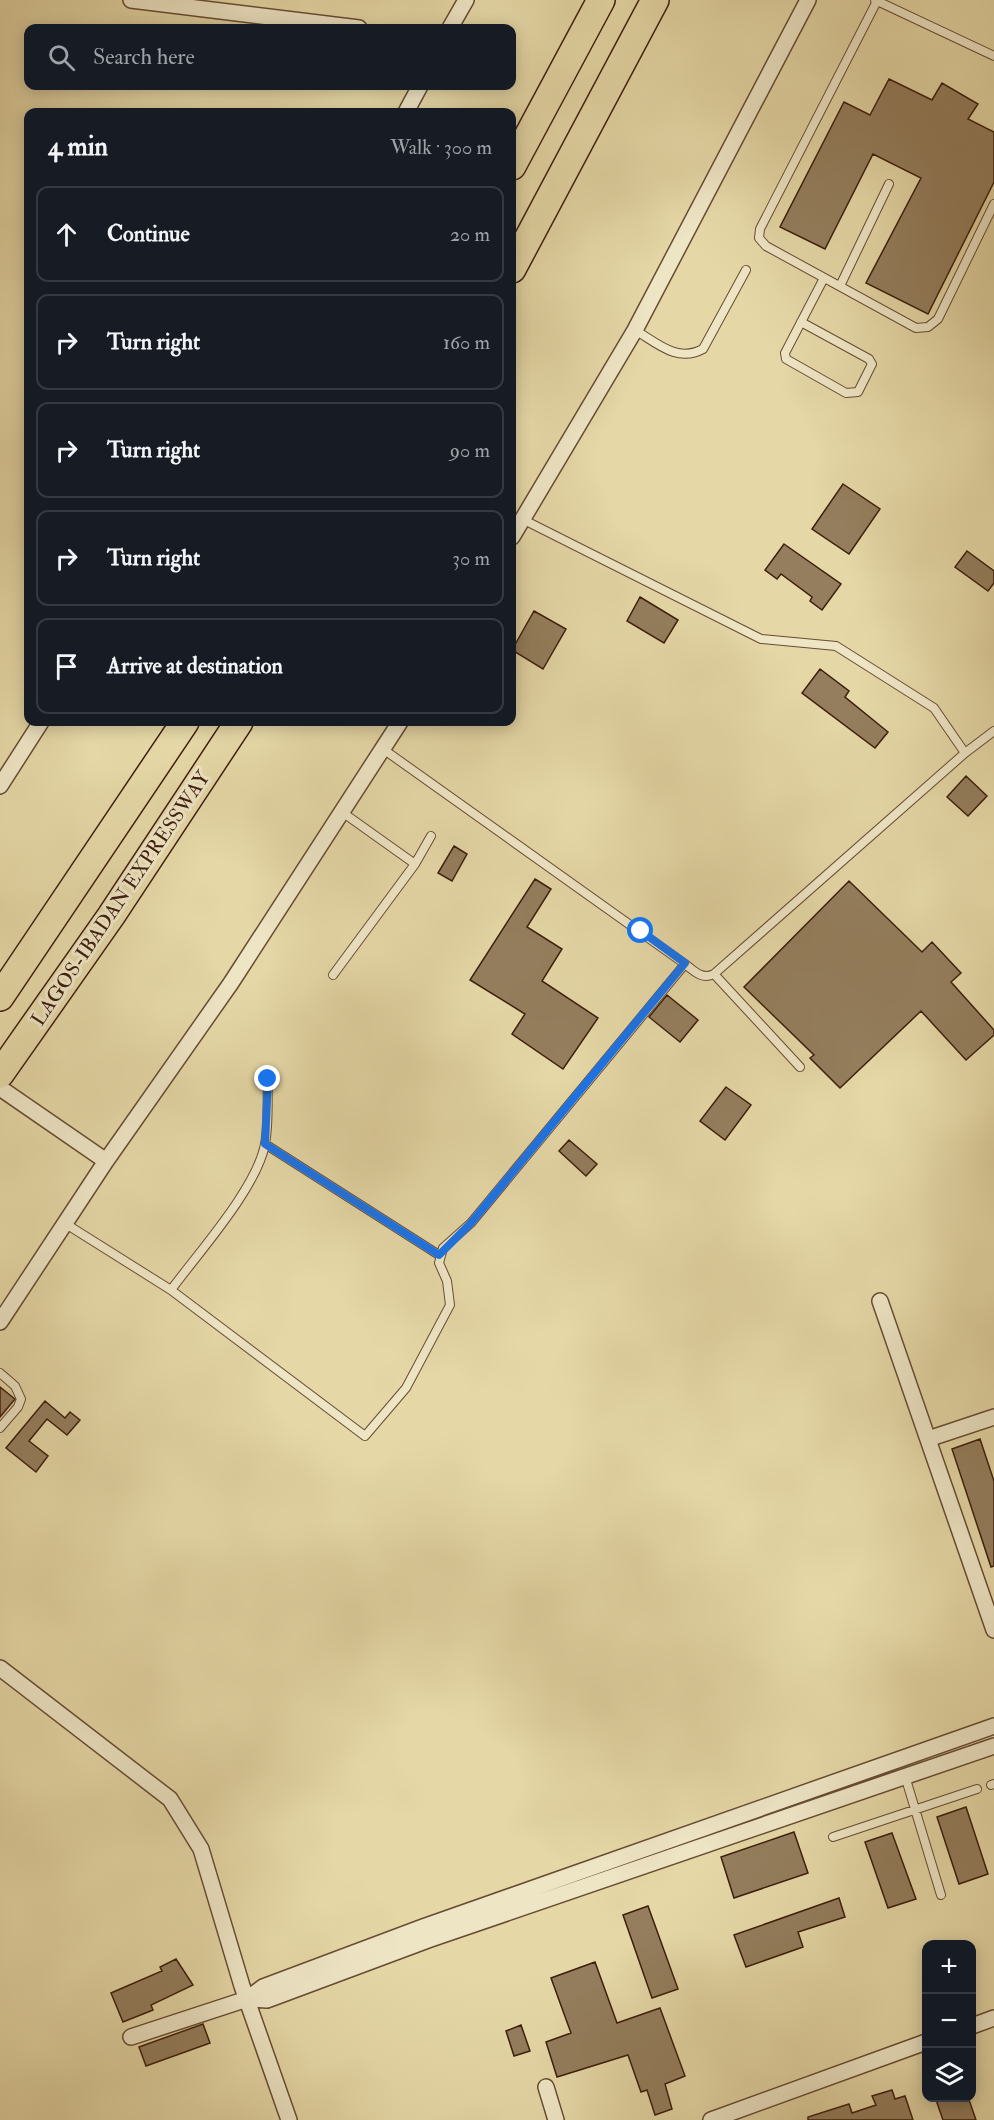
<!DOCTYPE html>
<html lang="en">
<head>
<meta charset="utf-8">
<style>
  body { margin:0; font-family:"IM FELL Double Pica",serif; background:#20242c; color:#f1f3f6 }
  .controls { position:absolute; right:18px; bottom:18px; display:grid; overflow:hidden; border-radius:12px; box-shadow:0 3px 15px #0003 }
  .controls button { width:54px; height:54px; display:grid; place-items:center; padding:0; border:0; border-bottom:2px solid #363941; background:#171b24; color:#f1f3f6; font:30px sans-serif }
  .stop { position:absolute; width:18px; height:18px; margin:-14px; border:4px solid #1a73e8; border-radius:50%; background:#fff }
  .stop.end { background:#1a73e8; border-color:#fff; box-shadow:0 2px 6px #0008 }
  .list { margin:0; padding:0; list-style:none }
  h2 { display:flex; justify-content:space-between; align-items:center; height:78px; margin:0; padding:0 24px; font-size:26px }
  h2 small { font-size:20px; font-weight:400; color:#9ea1a6 }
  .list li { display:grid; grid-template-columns:39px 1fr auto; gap:18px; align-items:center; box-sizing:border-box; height:96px; margin:0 12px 12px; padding:0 12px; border:2px solid #363941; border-radius:12px }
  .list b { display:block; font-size:22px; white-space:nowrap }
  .list em { font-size:20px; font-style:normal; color:#9ea1a6 }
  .icon { flex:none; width:33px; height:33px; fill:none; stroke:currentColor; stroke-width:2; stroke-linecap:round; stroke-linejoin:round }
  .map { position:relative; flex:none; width:994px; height:2120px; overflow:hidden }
  .search { position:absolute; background:#171b24; box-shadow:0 3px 15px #0003; left:24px; top:24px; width:492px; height:66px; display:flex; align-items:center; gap:15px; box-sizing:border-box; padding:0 21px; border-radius:12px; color:#9ea1a6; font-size:22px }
  .panel { position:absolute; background:#171b24; box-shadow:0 3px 15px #0003; left:24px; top:108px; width:492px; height:618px; border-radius:12px }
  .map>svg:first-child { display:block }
  .building { fill:#947e5d; stroke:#3d1e0d; stroke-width:1.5 }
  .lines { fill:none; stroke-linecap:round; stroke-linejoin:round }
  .service-casing { stroke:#674c33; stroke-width:10 }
  .minor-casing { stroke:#674c33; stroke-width:18 }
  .motorway-casing { stroke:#3d1e0d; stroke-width:30 }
  .service { stroke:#eee5c5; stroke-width:8 }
  .minor { stroke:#eee5c5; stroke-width:15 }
  .motorway { stroke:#e5d7a6; stroke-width:27 }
  .route { stroke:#1a73e8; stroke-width:8 }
  .labels { text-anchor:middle; stroke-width:6; stroke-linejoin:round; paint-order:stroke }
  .street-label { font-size:20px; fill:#3d1e0d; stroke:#eee5c5 }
</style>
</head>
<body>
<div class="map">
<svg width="994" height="2120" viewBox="0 0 994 2120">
  <rect width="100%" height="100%" fill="#e5d7a6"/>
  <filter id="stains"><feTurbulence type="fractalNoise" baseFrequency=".00333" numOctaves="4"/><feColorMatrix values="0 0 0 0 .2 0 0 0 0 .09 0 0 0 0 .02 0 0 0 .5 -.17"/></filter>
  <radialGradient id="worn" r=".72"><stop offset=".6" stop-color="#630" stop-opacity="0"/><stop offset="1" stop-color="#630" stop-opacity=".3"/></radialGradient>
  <path class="building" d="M889,79L932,100L942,83L978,104L968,119L994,132V182L928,314L866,283L921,178L873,154L825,249L780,227L844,102L870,115Z
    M843,484L880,509L849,554L812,529Z
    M784,544L841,584L822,610L810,601L812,597L781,574L777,579L765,570Z
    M967,551L994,571V583L988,591L955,567Z
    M640,597L678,620L664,643L627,621Z
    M534,611L566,629L543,669L512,650Z
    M820,669L849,691L845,697L888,732L875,748L802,693Z
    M966,776L987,796L968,816L947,797Z
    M454,846L467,854L452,881L438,873Z
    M535,879L551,889L527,927L562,949L542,981L598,1018L563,1069L512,1034L525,1014L470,980Z
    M849,881L922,952L932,942L961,973L951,982L994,1030V1035L966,1060L921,1011L840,1088L810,1058L814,1055L744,987Z
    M667,995L698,1020L680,1042L649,1017Z
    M726,1087L751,1105L725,1140L700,1121Z
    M569,1140L597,1164L586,1176L559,1151Z
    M0,1387L15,1399L0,1417Z
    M45,1401L65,1418L70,1412L80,1420L67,1435L47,1419L29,1441L48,1456L36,1472L6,1448Z
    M980,1439L994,1481V1566L991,1567L952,1449Z
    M966,1807L988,1874L959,1884L937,1817Z
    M794,1832L808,1873L734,1898L721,1857Z
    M892,1833L916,1899L888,1908L865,1842Z
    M839,1898L845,1917L798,1932L803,1947L746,1967L734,1935Z
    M648,1906L678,1989L652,1998L623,1915Z
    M176,1959L193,1985L151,2005L153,2010L123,2022L111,1993L162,1971L160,1967Z
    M595,1962L617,2023L660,2008L685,2076L665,2084L672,2109L655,2115L647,2090L641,2092L628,2055L557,2077L546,2042L571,2033L551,1978Z
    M203,2024L210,2043L146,2066L139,2047Z
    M521,2025L530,2051L514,2056L506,2031Z
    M892,2090L895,2099L905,2096L913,2120H808V2117L849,2104L852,2113L876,2105L872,2096Z
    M935,2097H968L976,2120H943Z"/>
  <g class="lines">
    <defs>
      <path id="service" d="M875,0L994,56
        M877,1L760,229L759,238L766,246L916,328L928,327L938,319L994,204
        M840,286L889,184
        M801,322L869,359L872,364L858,392L846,393L786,359L785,353L824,278
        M635,330C657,343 677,363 703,349L746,270
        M383,749L685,964
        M965,753L994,731
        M342,812L415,864
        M714,974L800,1067
        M333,975L415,864L431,836
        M265,1144L439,1255
        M66,1224L171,1290L365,1436L406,1388L450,1305L447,1281L439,1263L443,1248L471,1223L685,964C694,971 702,980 714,974L965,753L934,708L836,646L761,639L522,519
        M171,1290C198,1253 257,1188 265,1144C269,1123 267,1100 268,1079
        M0,1373L15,1386L21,1399L18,1407L0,1428
        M905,1776L941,1895
        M991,1785L994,1784
        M833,1837L977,1789"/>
      <path id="minor" d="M131,0L359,28
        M450,28L466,0
        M406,112L420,86
        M512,537L635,330L808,0
        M0,786L41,722
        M0,1088L106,1161
        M880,1301L994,1630
        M0,1322L106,1161L231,983L400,722
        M928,1439L994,1417
        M0,1668L170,1799L201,1849L242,1986L289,2120
        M247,1999L267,2000L428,1940L994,1746
        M972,2026L994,2018
        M131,2037L247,1999L263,1987L423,1927L994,1726
        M546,2087L556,2120
        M711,2120L926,2042"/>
      <path id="motorway" d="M512,166L601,0
        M512,269L655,0
        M0,997L185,722
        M0,1074L111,916L239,722"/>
    </defs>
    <use href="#service" class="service-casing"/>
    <use href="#minor" class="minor-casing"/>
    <use href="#motorway" class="motorway-casing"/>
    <use href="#service" class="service"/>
    <use href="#minor" class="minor"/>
    <use href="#motorway" class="motorway"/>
  </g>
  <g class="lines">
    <path class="route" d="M268,1079L265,1144L439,1255L471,1223L685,963L641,931"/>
  </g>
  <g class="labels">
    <g class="street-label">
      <text transform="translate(120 898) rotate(-56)" y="7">LAGOS-IBADAN EXPRESSWAY</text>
    </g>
  </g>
  <rect width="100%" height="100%" filter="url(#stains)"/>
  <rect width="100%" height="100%" fill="url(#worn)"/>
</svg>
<div class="controls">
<button>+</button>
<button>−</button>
<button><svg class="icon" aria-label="layers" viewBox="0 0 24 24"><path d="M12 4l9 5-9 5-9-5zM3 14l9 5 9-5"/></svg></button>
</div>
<div class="stop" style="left:641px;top:931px"></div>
<div class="stop end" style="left:268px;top:1079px"></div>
<div class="search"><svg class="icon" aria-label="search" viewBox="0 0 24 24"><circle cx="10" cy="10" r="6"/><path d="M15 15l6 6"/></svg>Search here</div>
<section class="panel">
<h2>4 min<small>Walk · 300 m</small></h2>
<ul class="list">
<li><svg class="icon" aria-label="ahead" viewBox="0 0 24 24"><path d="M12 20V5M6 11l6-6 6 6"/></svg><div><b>Continue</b></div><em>20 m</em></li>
<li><svg class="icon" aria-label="right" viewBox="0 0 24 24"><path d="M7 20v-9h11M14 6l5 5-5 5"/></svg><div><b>Turn right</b></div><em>160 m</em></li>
<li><svg class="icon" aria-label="right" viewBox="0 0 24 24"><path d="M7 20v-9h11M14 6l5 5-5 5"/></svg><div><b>Turn right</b></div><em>90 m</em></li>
<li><svg class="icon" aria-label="right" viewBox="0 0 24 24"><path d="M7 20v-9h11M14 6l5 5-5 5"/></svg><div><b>Turn right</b></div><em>30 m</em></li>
<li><svg class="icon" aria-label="arrive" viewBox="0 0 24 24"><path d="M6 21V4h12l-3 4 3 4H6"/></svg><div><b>Arrive at destination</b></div></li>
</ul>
</section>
</div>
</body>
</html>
